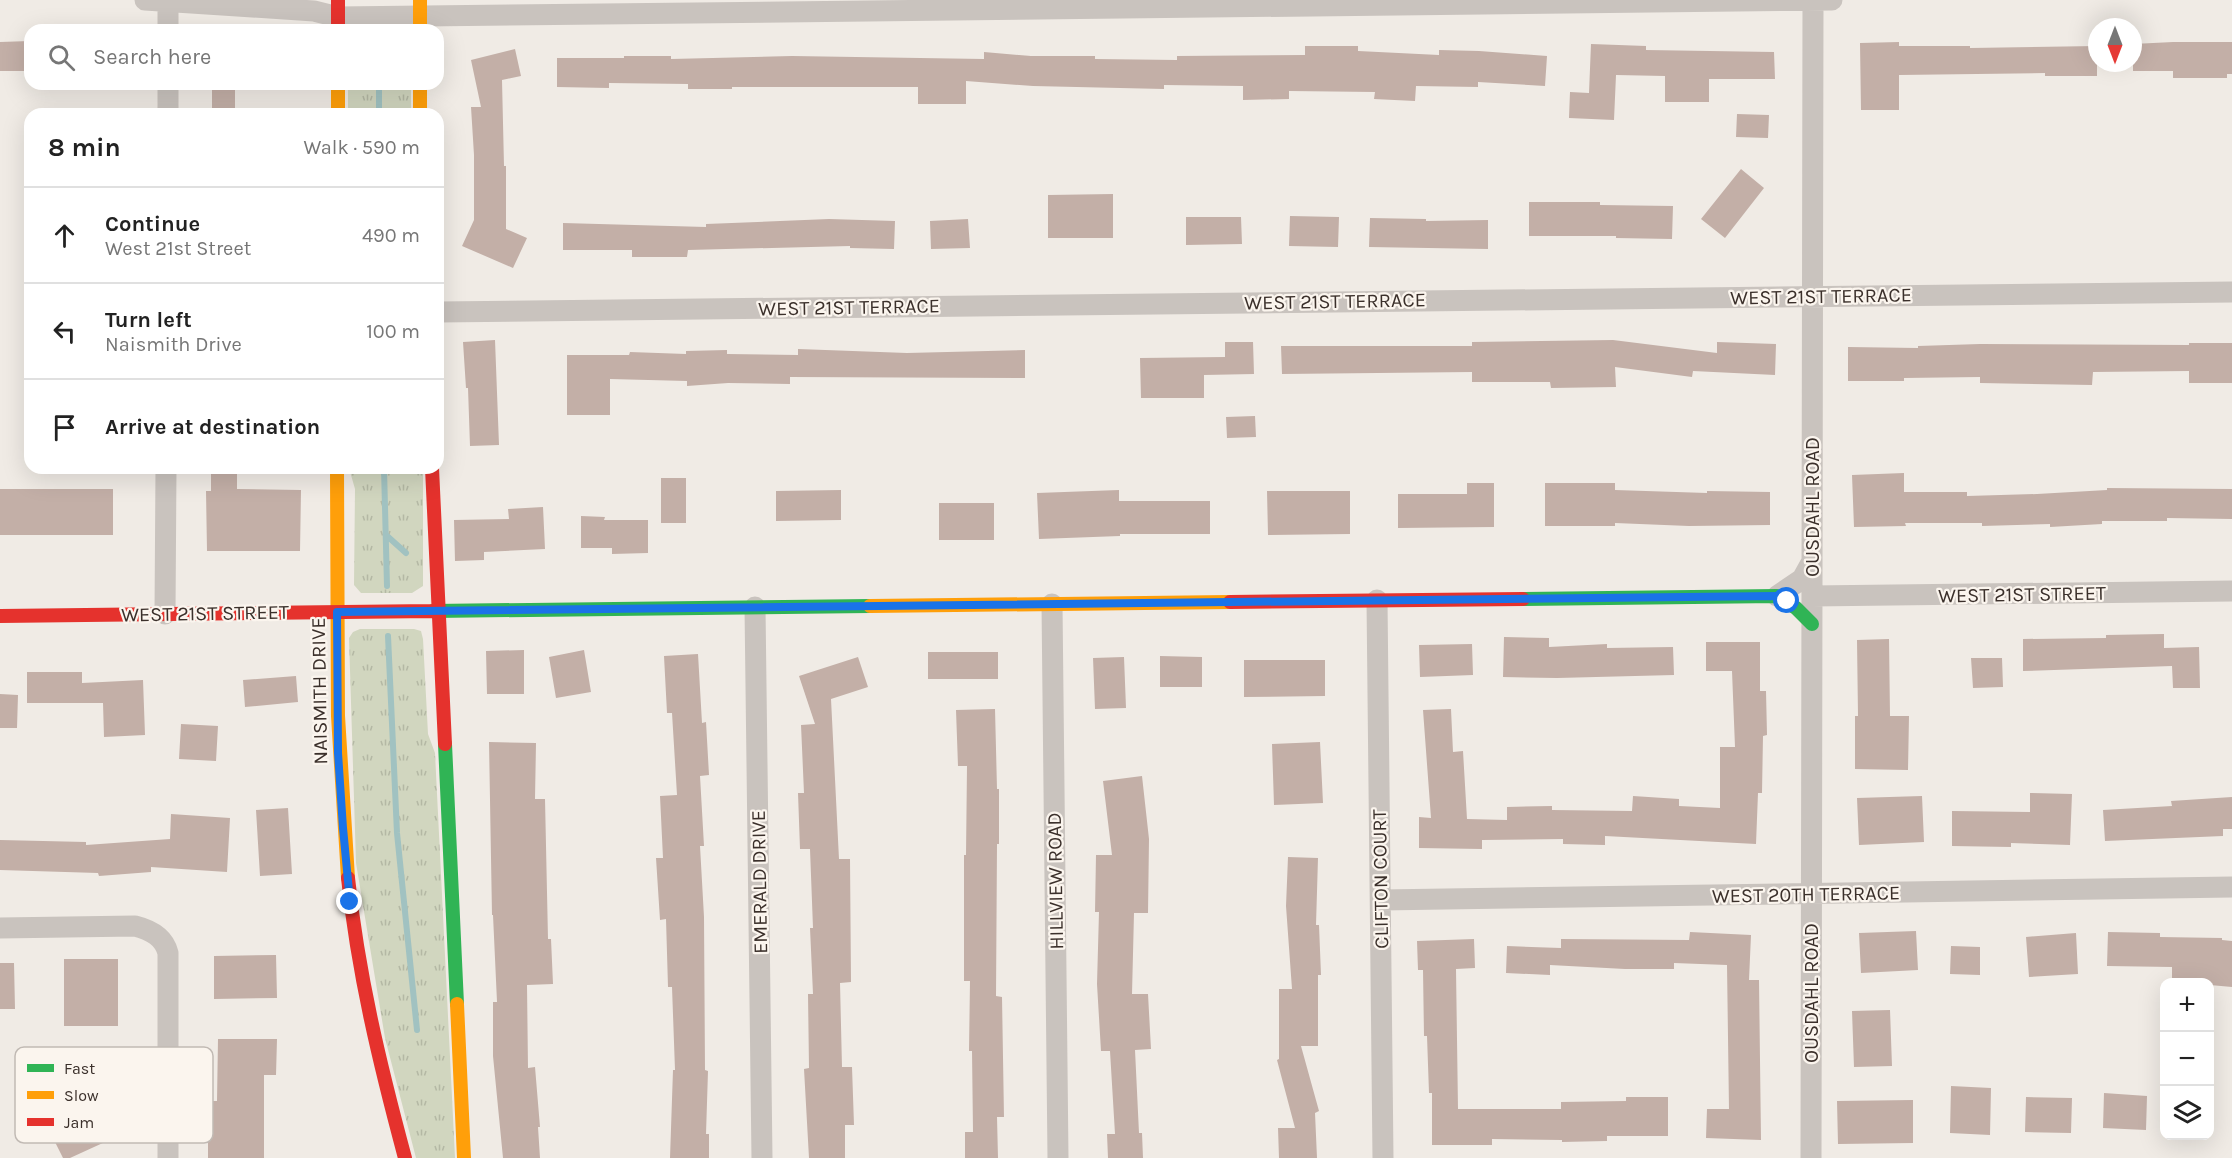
<!DOCTYPE html>
<html lang="en">
<head>
<meta charset="utf-8">
<style>
  body { margin:0; font-family:Karla,sans-serif; background:#f6f6f6; color:#222 }
  .controls { position:absolute; right:18px; bottom:18px; display:grid; overflow:hidden; border-radius:12px; box-shadow:0 6px 24px #0002 }
  .controls button { width:54px; height:54px; display:grid; place-items:center; padding:0; border:0; border-bottom:2px solid #e0e0e0; background:#fff; color:#222; font:30px sans-serif }
  .compass { position:absolute; left:2088px; top:18px; width:54px; height:54px; border-radius:50%; background:#fff; box-shadow:0 6px 24px #0002; rotate:180deg }
  .stop { position:absolute; width:18px; height:18px; margin:-14px; border:4px solid #1a73e8; border-radius:50%; background:#fff }
  .stop.end { background:#1a73e8; border-color:#fff; box-shadow:0 2px 6px #0008 }
  .list { margin:0; padding:0; list-style:none }
  h2 { display:flex; justify-content:space-between; align-items:center; height:78px; margin:0; padding:0 24px; font-size:26px }
  h2 small { font-size:20px; font-weight:400; color:#767676 }
  .list li { display:grid; grid-template-columns:39px 1fr auto; gap:18px; align-items:center; box-sizing:border-box; height:96px; padding:0 24px; border-top:2px solid #e0e0e0 }
  .list b { display:block; font-size:22px; white-space:nowrap }
  .list p { margin:0; font-size:20px; white-space:nowrap; color:#767676 }
  .list em { font-size:20px; font-style:normal; color:#767676 }
  .icon { flex:none; width:33px; height:33px; fill:none; stroke:currentColor; stroke-width:2; stroke-linecap:round; stroke-linejoin:round }
  .map { position:relative; flex:none; width:2232px; height:1158px; overflow:hidden }
  .search { position:absolute; background:#fff; box-shadow:0 6px 24px #0002; left:24px; top:24px; width:420px; height:66px; display:flex; align-items:center; gap:15px; box-sizing:border-box; padding:0 21px; border-radius:18px; color:#767676; font-size:22px }
  .panel { position:absolute; background:#fff; box-shadow:0 6px 24px #0002; left:24px; top:108px; width:420px; height:366px; border-radius:18px }
  .map>svg:first-child { display:block }
  .grass { fill:url(#grass-tufts) }
  .lines { fill:none; stroke-linecap:round; stroke-linejoin:round }
  .stream { stroke:#a1c2c1; stroke-width:6 }
  .building { fill:#c3afa7 }
  .street { stroke:#c9c3be; stroke-width:21 }
  .fast { stroke:#30b455; stroke-width:14 }
  .slow { stroke:#ff9f0a; stroke-width:14 }
  .jam { stroke:#e5322d; stroke-width:14 }
  .route { stroke:#1a73e8; stroke-width:8 }
  .labels { text-anchor:middle; stroke-width:4.5; stroke-linejoin:round; paint-order:stroke }
  .street-label { font-size:20px; fill:#3b302b; stroke:#fbf5ee }
  .key { fill:#fbf5ee; stroke:#c1bab4; stroke-width:1.5 }
  .key-label { font-size:16px; fill:#3b302b }
</style>
</head>
<body>
<div class="map">
<svg width="2232" height="1158" viewBox="0 0 2232 1158">
  <defs>
    <pattern id="grass-tufts" width="24" height="20" patternUnits="userSpaceOnUse" patternTransform="scale(1.5)"><rect width="24" height="20" fill="#d1d6bf"/><path d="M3 7l-1-3M5 7V3M7 7l1-3M15 17l-1-3M17 17v-4M19 17l1-3" fill="none" stroke="#b4b8a4"/></pattern>
  </defs>
  <rect width="100%" height="100%" fill="#f0ebe5"/>
  <path class="grass" d="M348,84H411V114H348Z
    M349,468H423V586L412,593H361L354,585L355,489Z
    M360,629H414L421,631L423,639L428,734L435,753L455,1158H416L385,1038L356,863L349,638L353,632Z"/>
  <g class="lines">
    <path class="stream" d="M379,84V114
      M384,468L387,586
      M386,535L406,553
      M388,636L397,833L417,1030"/>
  </g>
  <path class="building" d="M30,41V71H0V42Z
    M1899,42V46H1970V48L2097,46V76H2045V73L1899,75V110H1861L1860,43Z
    M2173,42H2232V74H2227V78H2173V71H2133V44Z
    M1591,44L1646,46V50L1774,52L1775,79H1709V102H1665V76L1616,75L1614,120L1569,118L1570,92L1589,93Z
    M1305,46H1358V51L1439,55V50L1479,51L1547,56L1545,86L1478,82V87L1416,86L1415,101L1374,99L1375,92L1289,91V99L1243,100V86L1164,85V89L1033,86L966,81V104H918V87H732V89H688V84L609,83V88L557,87V58H624V56H671V59L792,56L984,59V52L1031,56H1095V59L1177,60V56L1305,55Z
    M515,49L521,76L502,80L504,166H506V229L527,238L513,268L462,246L474,220V155L471,107H481L471,60Z
    M212,84H235V114H212Z
    M1737,114L1769,115L1768,138L1736,137Z
    M1741,169L1764,188L1725,238L1701,219Z
    M1113,194V238H1048V195Z
    M1529,202H1600V205L1673,206L1672,239L1616,238V236H1529Z
    M1290,216L1339,217L1338,247L1289,246Z
    M1186,217H1241L1242,244L1186,245Z
    M1370,218L1426,219V221L1488,220V249L1369,247Z
    M829,219L895,221L894,249L850,248V246L688,250L687,257H632V250H563V223L706,227V224Z
    M968,219L970,248L931,249L930,221Z
    M495,340L499,445L470,446L468,388H466L463,342Z
    M1613,340L1717,353V342L1776,344L1775,375L1693,371L1692,377L1615,367L1616,387L1551,388L1550,382H1472V372L1282,374L1281,346H1472V342Z
    M1225,342H1253L1254,374L1204,375V398H1141L1140,358L1225,357Z
    M2189,343H2232V383H2189V371L2093,372L2092,385L1980,383V377L1904,378V381H1848V347L1918,348V346L1980,344L2189,345Z
    M798,349L907,353L1025,350V378L790,377V384L728,383L687,386V381L610,379V415H567V355H629L630,352L686,354V351L727,350V354L798,355Z
    M1255,416L1256,437L1227,438L1226,417Z
    M211,468H237V489L301,490L300,551H207L206,491H211Z
    M1904,473V492H1967V496L2037,494L2107,490V488L2232,489V519L2167,518V521H2102V524L2050,527V524L1982,526V523H1905L1906,526L1854,527L1852,475Z
    M661,478H686V523H661Z
    M1467,483H1494V527L1398,528V494H1467Z
    M1545,483H1615V490L1707,493V491L1770,492V525L1689,526L1615,523V526H1545Z
    M0,489H113V535H0Z
    M841,490V520L776,521V491Z
    M1119,490V501H1210V534H1120V536L1039,539L1037,493Z
    M1267,491H1350V534L1268,535Z
    M939,503H994V540H939Z
    M543,507L545,549L484,552V560L455,561L454,520L509,519L508,509Z
    M581,516L605,517L604,520H648V553L612,554V548H581Z
    M2164,634V648L2199,647L2200,688H2173L2172,666L2023,671V639L2106,638V635Z
    M1504,637L1549,638V647L1607,644V648L1673,647L1674,675L1557,678L1503,677Z
    M1889,639L1890,716H1909L1908,770L1855,769V716H1858L1857,640Z
    M1706,642H1760V691H1766L1767,735L1763,736L1762,793H1758L1756,844L1605,836V845L1563,844V839L1482,840V849L1419,848V817L1431,818L1423,710L1451,709L1453,752L1463,751L1467,819L1507,820V807L1552,806V810L1632,811L1633,796L1679,799V806L1720,808V747H1735L1732,671H1706Z
    M1472,644L1473,675L1420,677L1419,645Z
    M524,650V694H487L486,651Z
    M584,650L591,692L556,698L549,657Z
    M928,652H998V679H928Z
    M698,654L702,723L706,722L709,775L700,776L704,846H700L704,917L705,1070L708,1071L706,1134H709V1158H670L673,1070H675L672,987H668L666,919L660,920L656,858H663L660,796L677,795L672,713H667L664,656Z
    M1160,656L1202,657V687H1160Z
    M858,657L868,687L831,699L839,859H850L851,982L840,983L842,1067H852L854,1125H845V1158H809L804,1069L809,1068L808,994H813L810,928H813L810,849H800L798,793H804L801,725L815,724L799,676Z
    M1124,657L1126,708L1095,709L1093,658Z
    M1971,658H2002L2003,687L1973,688Z
    M1244,660H1325V696L1244,697Z
    M27,672H82V683L143,680L145,735L104,737L103,703H27Z
    M296,676L298,702L245,707L243,680Z
    M0,694L18,695L17,728H0Z
    M995,709L997,789H999V844H997L996,996L1002,997L1004,1117H997L998,1158H965V1132H973L972,1051H969L970,981H964V855H966L967,766H958L956,710Z
    M181,724L218,726L216,761L179,759Z
    M489,742L536,743L535,799H545L548,939H551L553,984L527,985L528,1068L535,1067L540,1127H538L540,1158H503L493,1056V1002H497L493,915H492Z
    M1320,742L1323,803L1274,805L1272,744Z
    M1142,776L1149,839L1148,913H1134L1132,994H1148L1151,1049L1135,1050L1139,1133H1142L1143,1158H1108L1107,1134H1115L1110,1051H1101L1097,984L1099,912H1095L1096,855H1112L1103,781Z
    M2030,793L2072,794L2070,845L2011,843V847L1952,846V811L2030,812Z
    M1922,796L1924,842L1859,845L1857,798Z
    M2232,797V829H2223V836L2105,841L2103,810L2172,806L2171,801Z
    M288,808L292,874L260,876L256,810Z
    M171,814L230,818L227,872L151,867V872L99,876L98,873L0,870V840L86,842V845L170,839Z
    M1288,857L1318,858L1316,925H1319L1321,975H1318V1046H1301L1319,1111L1315,1113L1317,1158H1279L1278,1128H1295L1277,1060L1279,1059V989H1292L1286,906Z
    M1916,931L1918,970L1861,973L1859,933Z
    M1690,932L1751,935L1749,980H1759L1761,1140L1706,1138L1707,1109H1729L1727,965L1674,963V969H1625L1550,965V975L1506,973L1507,946L1561,948V939L1689,940Z
    M2108,932L2160,933V937L2222,938V940L2232,941V987L2210,985V982H2172V967L2107,966Z
    M2076,933L2078,974L2029,977L2026,937Z
    M1474,939L1475,968L1456,969L1458,1109H1561V1102L1626,1101V1097H1668V1136H1607V1141L1562,1142V1140L1492,1139V1145H1432V1093H1429L1427,1036H1424L1423,970H1418L1417,941Z
    M1951,946L1980,947V975L1950,974Z
    M276,955L277,998L214,999V956Z
    M64,959H118V1026H64Z
    M0,963H14L15,1009H0Z
    M1890,1010L1892,1066L1854,1067L1852,1011Z
    M218,1039H277L276,1075H264V1158H208V1101H217Z
    M1951,1086L1991,1088L1990,1135L1950,1133Z
    M2104,1093L2147,1096L2146,1130L2103,1128Z
    M2026,1097L2072,1098L2071,1133L2025,1132Z
    M1913,1100V1143L1838,1144L1837,1101Z
    M93,1117L105,1142L70,1158H63L52,1136Z"/>
  <g class="lines">
    <path class="street" d="M145,0L314,11L338,17L1832,0
      M168,30V3
      M168,114V84
      M438,312L2232,292
      M1777,596L1802,579L1812,561
      M1812,596L2232,591
      M1377,600L1383,1158
      M1052,604L1058,1158
      M755,607L762,1158
      M165,614L166,468
      M1381,900L2232,887
      M0,928L135,926C151,930 164,937 168,953V1158
      M1811,1158L1813,0"/>
    <path class="fast" d="M1523,599L1777,596L1796,608L1812,624
      M433,611L870,606
      M445,744L457,1004"/>
    <path class="slow" d="M420,0V30
      M338,84V114
      M420,84V114
      M337,468L338,716L348,878
      M870,606L1230,602
      M457,1004L464,1158"/>
    <path class="jam" d="M338,0V30
      M432,468L445,744
      M1230,602L1523,599
      M0,616L433,611
      M348,878C358,974 380,1065 405,1158"/>
  </g>
  <g class="lines">
    <path class="route" d="M350,902L343,828L338,753L337,612L1777,596L1787,601"/>
  </g>
  <g class="labels">
    <g class="street-label">
      <text transform="translate(1821 296) rotate(-1)" y="7">WEST 21ST TERRACE</text>
      <text transform="translate(1335 301) rotate(-1)" y="7">WEST 21ST TERRACE</text>
      <text transform="translate(849 307) rotate(-1)" y="7">WEST 21ST TERRACE</text>
      <text transform="translate(1812 507) rotate(-90)" y="7">OUSDAHL ROAD</text>
      <text transform="translate(2022 594) rotate(-1)" y="7">WEST 21ST STREET</text>
      <text transform="translate(205 613) rotate(-1)" y="7">WEST 21ST STREET</text>
      <text transform="translate(319 691) rotate(-91)" y="7">NAISMITH DRIVE</text>
      <text transform="translate(1380 879) rotate(-91)" y="7">CLIFTON COURT</text>
      <text transform="translate(1055 881) rotate(-91)" y="7">HILLVIEW ROAD</text>
      <text transform="translate(759 882) rotate(-91)" y="7">EMERALD DRIVE</text>
      <text transform="translate(1806 894) rotate(-1)" y="7">WEST 20TH TERRACE</text>
      <text transform="translate(1811 993) rotate(-90)" y="7">OUSDAHL ROAD</text>
    </g>
  </g>
  <rect x="15" y="1047" width="198" height="96" rx="9" class="key"/>
  <rect x="27" y="1064" width="27" height="8" fill="#30b455"/>
  <rect x="27" y="1091" width="27" height="8" fill="#ff9f0a"/>
  <rect x="27" y="1118" width="27" height="8" fill="#e5322d"/>
  <g class="key-label">
    <text x="64" y="1074">Fast</text>
    <text x="64" y="1101">Slow</text>
    <text x="64" y="1128">Jam</text>
  </g>
</svg>
<div class="controls">
<button>+</button>
<button>−</button>
<button><svg class="icon" aria-label="layers" viewBox="0 0 24 24"><path d="M12 4l9 5-9 5-9-5zM3 14l9 5 9-5"/></svg></button>
</div>
<svg class="compass" viewBox="-18 -18 36 36"><path d="M0-13l5 13h-10z" fill="#e53935"/><path d="M0 13l5-13h-10z" fill="#767676"/></svg>
<div class="stop" style="left:1787px;top:601px"></div>
<div class="stop end" style="left:350px;top:902px"></div>
<div class="search"><svg class="icon" aria-label="search" viewBox="0 0 24 24"><circle cx="10" cy="10" r="6"/><path d="M15 15l6 6"/></svg>Search here</div>
<section class="panel">
<h2>8 min<small>Walk · 590 m</small></h2>
<ul class="list">
<li><svg class="icon" aria-label="ahead" viewBox="0 0 24 24"><path d="M12 20V5M6 11l6-6 6 6"/></svg><div><b>Continue</b><p>West 21st Street</p></div><em>490 m</em></li>
<li><svg class="icon" aria-label="left" viewBox="0 0 24 24"><path d="M17 20v-9H6M10 6l-5 5 5 5"/></svg><div><b>Turn left</b><p>Naismith Drive</p></div><em>100 m</em></li>
<li><svg class="icon" aria-label="arrive" viewBox="0 0 24 24"><path d="M6 21V4h12l-3 4 3 4H6"/></svg><div><b>Arrive at destination</b></div></li>
</ul>
</section>
</div>
</body>
</html>
